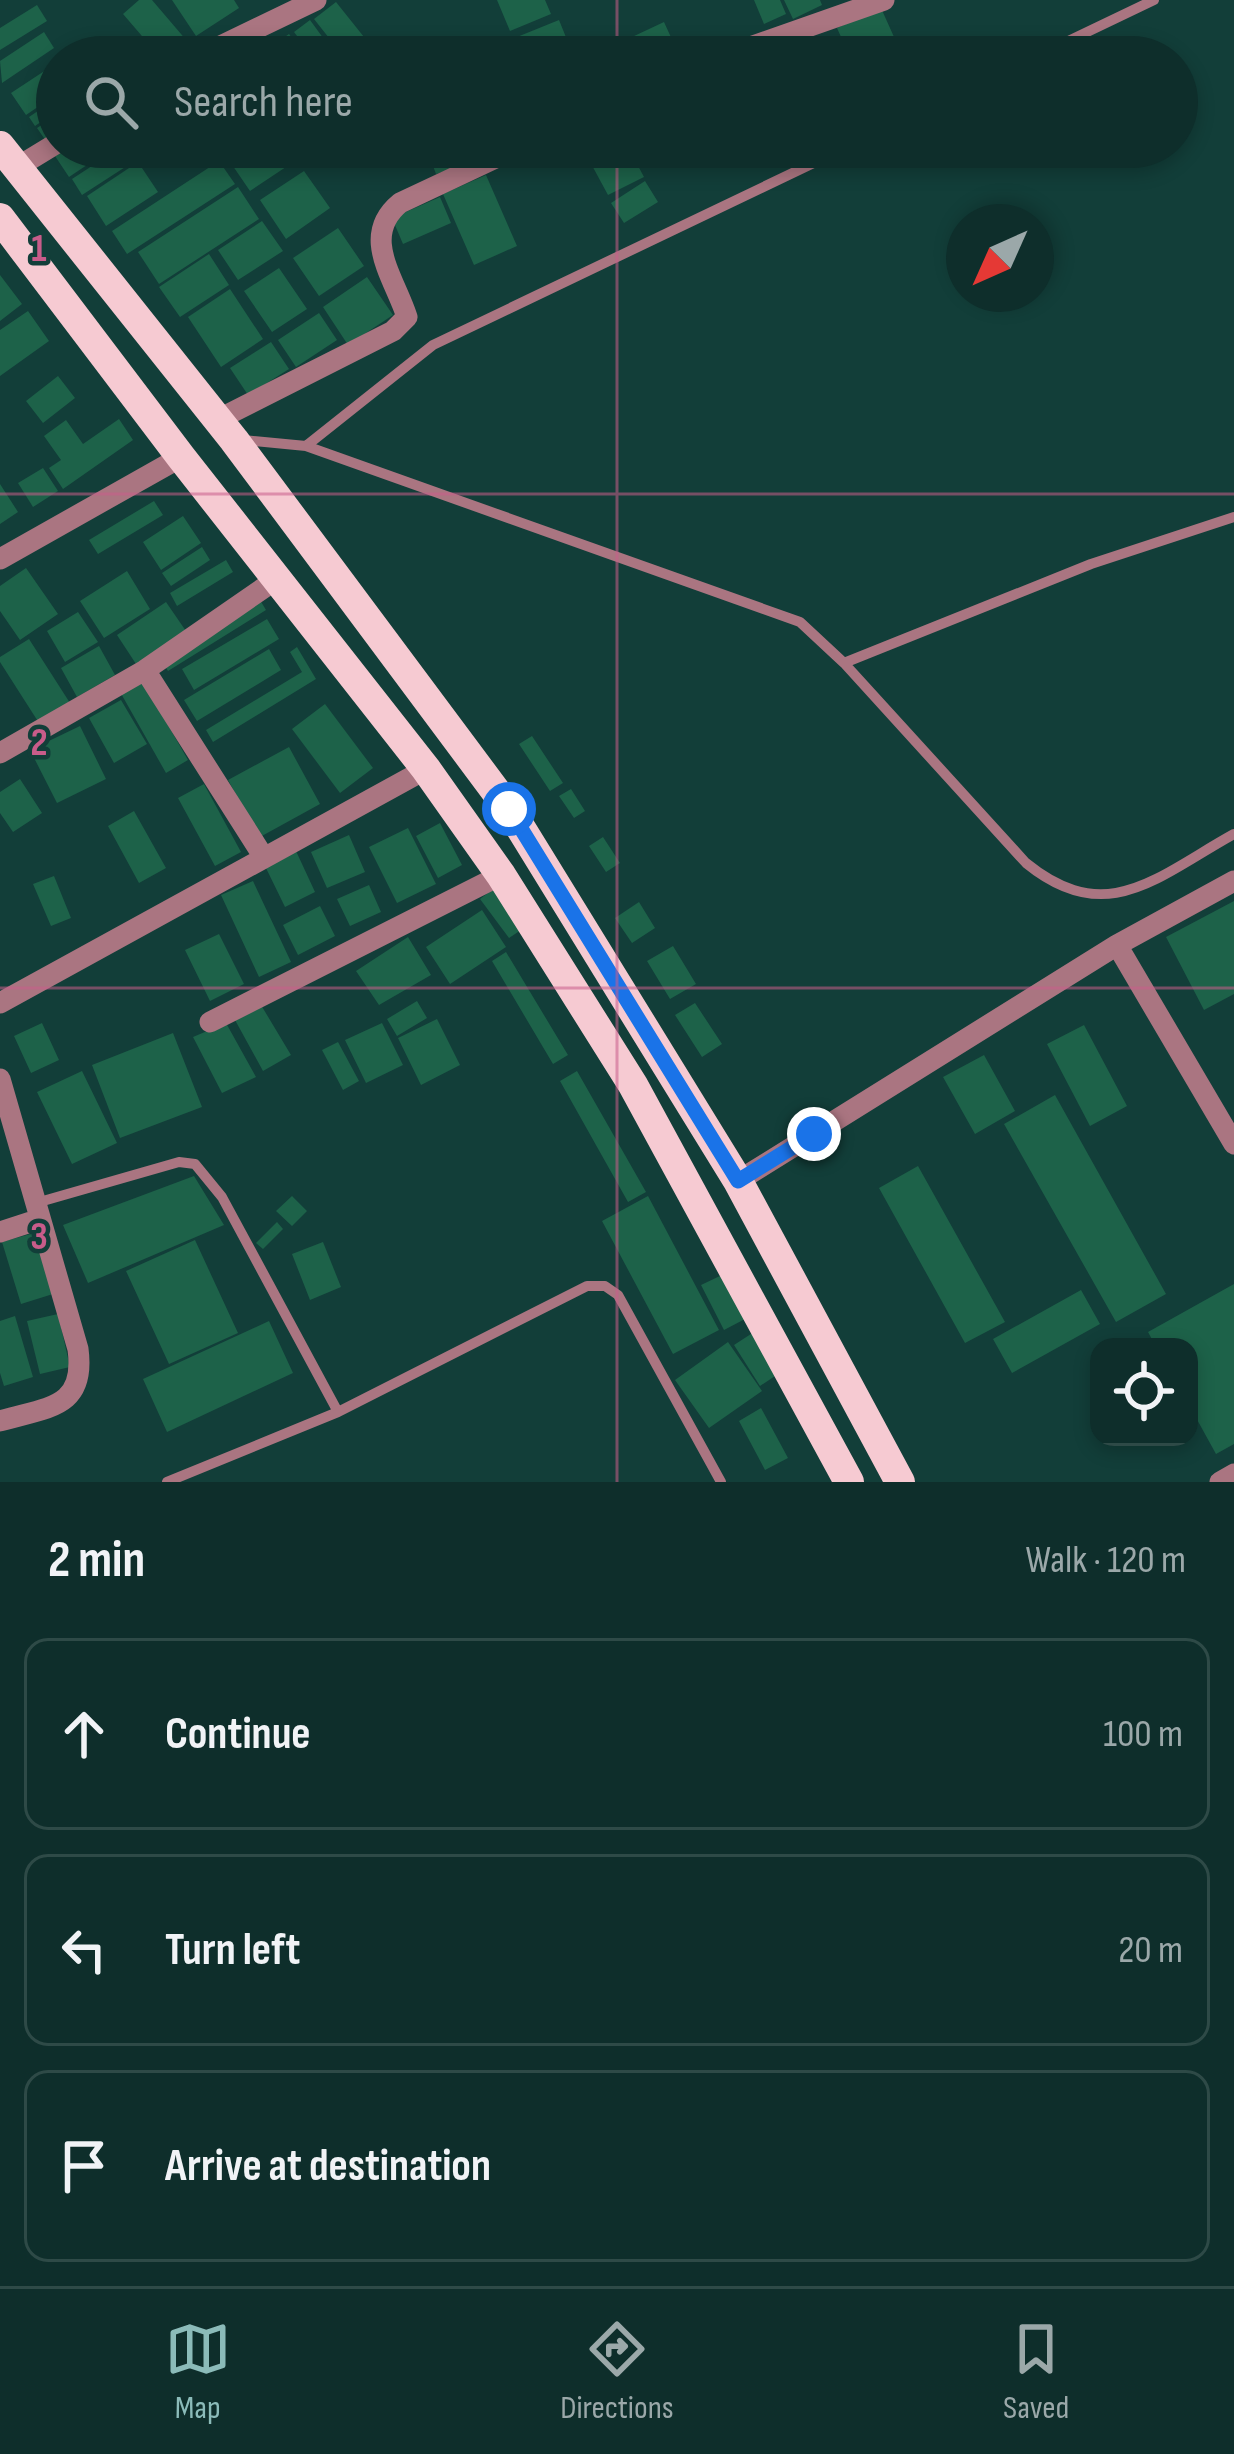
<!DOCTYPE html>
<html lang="en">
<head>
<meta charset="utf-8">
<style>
  body { margin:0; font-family:"Sofia Sans Condensed",sans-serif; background:#1c3a37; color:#f1f3f6 }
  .controls { position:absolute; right:36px; bottom:36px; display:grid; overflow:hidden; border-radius:24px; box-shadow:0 6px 18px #0003 }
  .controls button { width:108px; height:108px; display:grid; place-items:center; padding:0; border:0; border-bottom:3px solid #2e4a47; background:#0e2e2b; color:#f1f3f6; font:60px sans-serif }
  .compass { position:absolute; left:946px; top:204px; width:108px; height:108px; border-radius:50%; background:#0e2e2b; box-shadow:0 6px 18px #0003; rotate:225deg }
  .stop { position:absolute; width:36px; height:36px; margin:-27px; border:9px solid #1a73e8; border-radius:50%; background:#fff }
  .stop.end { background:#1a73e8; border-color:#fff; box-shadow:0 3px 12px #0008 }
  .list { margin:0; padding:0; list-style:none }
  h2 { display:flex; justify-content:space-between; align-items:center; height:156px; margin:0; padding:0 48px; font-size:51px }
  h2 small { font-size:39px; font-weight:400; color:#9ba8a9 }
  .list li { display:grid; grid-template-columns:78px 1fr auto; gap:36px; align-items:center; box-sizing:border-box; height:192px; margin:0 24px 24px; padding:0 24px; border:3px solid #2e4a47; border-radius:24px }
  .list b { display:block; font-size:45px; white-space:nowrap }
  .list em { font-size:39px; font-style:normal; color:#9ba8a9 }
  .icon { flex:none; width:66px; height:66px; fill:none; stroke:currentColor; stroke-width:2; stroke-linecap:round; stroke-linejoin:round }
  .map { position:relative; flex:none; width:1234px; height:1482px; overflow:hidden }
  .search { position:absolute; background:#0e2e2b; box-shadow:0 6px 18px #0003; left:36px; right:36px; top:36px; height:132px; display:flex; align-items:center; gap:30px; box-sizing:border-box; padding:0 42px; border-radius:66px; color:#9ba8a9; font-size:45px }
  .sheet { height:804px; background:#0e2e2b }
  nav { display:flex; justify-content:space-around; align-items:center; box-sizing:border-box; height:168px; border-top:3px solid #2e4a47; background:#0e2e2b; font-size:33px; color:#9ba8a9 }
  nav a { display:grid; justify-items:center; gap:6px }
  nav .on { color:#8bbbb9 }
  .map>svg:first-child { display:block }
  .building { fill:#1d6249 }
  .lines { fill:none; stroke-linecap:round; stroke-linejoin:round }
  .lane { stroke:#aa7581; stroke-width:10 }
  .street { stroke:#aa7581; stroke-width:21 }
  .primary { stroke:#f6cad2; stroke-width:30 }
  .route { stroke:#1a73e8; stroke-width:15 }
  .grid { fill:none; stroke:#c85c8a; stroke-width:3; stroke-opacity:0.55 }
  .grid-label { font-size:39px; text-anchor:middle; font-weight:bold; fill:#c85c8a; stroke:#123e39; stroke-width:9; stroke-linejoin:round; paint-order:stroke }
</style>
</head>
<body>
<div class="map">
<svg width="1234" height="1482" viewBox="0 0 1234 1482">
  <rect width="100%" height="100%" fill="#123e39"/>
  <path class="building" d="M139,0H152L187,41L168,57H160L123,14Z
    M172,0H234L239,8L196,36Z
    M497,0H545L551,14L510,31Z
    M754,0H780L786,14L764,24Z
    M784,0H820L822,5L793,19Z
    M336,2L380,57H344L314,19Z
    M37,5L47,21L0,50V28Z
    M881,8L903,57H850L837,28Z
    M310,20L337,57H313L294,32Z
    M559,20L574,57H525L517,37Z
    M664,22L680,57H641L632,37Z
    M44,32L54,48L2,83L0,61Z
    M289,34L306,57H284L275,44Z
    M262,42L274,57H243Z
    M55,64L57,94L26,115L11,93Z
    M57,98V111L35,126L29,117Z
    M57,115V133L46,141L37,128Z
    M69,147H114L69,177L55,156Z
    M121,147L133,162L82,195L72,179Z
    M233,147H285L295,161L250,191L224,153Z
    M426,147H467L472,162L436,174Z
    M582,147H628L644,177L608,195Z
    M219,161L235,184L127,254L112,231Z
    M138,162L158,192L106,226L87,196Z
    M304,171L330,208L286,239L260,200Z
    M486,175L517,246L474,265L443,194Z
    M645,181L658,202L624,223L611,203Z
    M238,187L259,219L159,284L138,252Z
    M440,197L451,223L403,244L392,218Z
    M262,221L283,251L238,280L218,250Z
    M338,228L364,266L319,296L293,258Z
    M209,254L229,285L180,317L159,287Z
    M279,268L307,309L272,332L244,291Z
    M0,275L22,304L0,321Z
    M367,277L393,315L348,345L323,307Z
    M230,289L263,339L221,367L188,317Z
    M28,311L49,341L0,376V330Z
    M319,313L337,340L296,367L278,340Z
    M271,342L289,369L248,395L230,368Z
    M58,376L75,398L43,423L26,401Z
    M119,419L133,440L63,489L49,468L61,460L44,436L66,420L83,444Z
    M43,468L58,491L33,507L18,483Z
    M0,484L18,512L0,524Z
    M154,501L163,515L98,554L89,540Z
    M183,516L201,543L161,570L143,542Z
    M202,547L210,560L171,586L162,573Z
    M226,560L233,572L177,606L170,593Z
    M26,568L58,614L20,640L0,611V586Z
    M127,571L150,609L104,638L80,601Z
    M260,600L266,610L168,671L162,661Z
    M166,602L188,634L138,667L117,635Z
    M78,612L98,642L65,662L47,631Z
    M267,619L279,639L194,690L182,669Z
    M29,639L70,703L39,723L0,662V657Z
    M99,646L115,675L77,697L61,668Z
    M297,647L316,679L213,742L206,730L302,672L290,652Z
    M269,649L281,670L197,721L184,700Z
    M141,678L188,760L166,773L119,690Z
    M121,700L147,744L114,763L89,718Z
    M325,704L373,768L340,793L292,729Z
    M80,726L106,779L57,803L30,750Z
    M532,736L563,783L550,791L519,744Z
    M289,747L320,804L260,837L228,780Z
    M20,779L42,813L13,832L0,813V792Z
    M204,784L241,852L215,866L178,798Z
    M571,789L585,811L574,818L559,796Z
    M134,811L166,868L139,883L108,826Z
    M440,823L462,865L438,878L416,836Z
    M408,828L436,884L397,903L369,847Z
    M349,835L365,872L327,888L311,852Z
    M603,837L620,863L606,872L589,846Z
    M296,851L315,892L285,907L265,866Z
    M54,876L71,918L51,926L33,884Z
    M253,881L291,962L259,977L221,895Z
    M369,885L381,912L350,926L337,899Z
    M497,886L527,926L509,938L480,899Z
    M1234,901V994L1204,1010L1166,937Z
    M639,902L655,928L632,943L615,918Z
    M320,906L335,936L298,955L283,925Z
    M482,910L506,947L450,984L426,947Z
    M219,934L244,984L210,1001L185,950Z
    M408,937L431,975L379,1005L356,971Z
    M673,946L696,984L670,999L647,961Z
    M506,952L568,1055L553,1064L492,961Z
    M417,1001L427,1018L397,1036L387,1019Z
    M695,1003L722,1044L702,1057L675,1015Z
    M261,1005L291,1055L263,1071L235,1020Z
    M437,1019L460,1065L421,1085L398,1038Z
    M42,1023L59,1060L31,1073L14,1036Z
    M226,1023L256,1077L222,1093L193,1037Z
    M382,1023L403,1065L366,1083L345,1040Z
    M1084,1025L1127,1106L1090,1126L1047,1044Z
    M173,1033L202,1107L120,1138L92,1065Z
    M338,1042L359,1081L343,1090L322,1050Z
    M984,1055L1015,1111L975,1134L943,1077Z
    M82,1071L117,1143L72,1164L37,1092Z
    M577,1071L646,1192L628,1202L560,1081Z
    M1055,1095L1166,1294L1116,1322L1004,1124Z
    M918,1166L1005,1322L965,1343L879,1188Z
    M194,1176L224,1225L88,1283L63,1225Z
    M292,1196L307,1211L292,1226L276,1211Z
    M648,1196L719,1330L673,1354L602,1221Z
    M277,1222L283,1229L263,1249L256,1243Z
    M34,1233L53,1294L21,1304L2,1242Z
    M195,1240L238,1333L169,1364L126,1271Z
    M323,1242L341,1287L310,1300L292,1254Z
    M722,1275L745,1319L724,1330L701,1285Z
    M1234,1284V1444L1216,1454L1189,1405V1347H1156L1148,1332Z
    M1081,1290L1100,1324L1012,1373L993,1339Z
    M58,1314L70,1367L40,1374L27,1321Z
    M15,1316L33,1377L4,1386L0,1373V1321Z
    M269,1321L293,1373L167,1432L143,1379Z
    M754,1332L781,1372L760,1386L734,1345Z
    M728,1342L762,1391L709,1428L675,1380Z
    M761,1408L788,1458L765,1470L739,1421Z"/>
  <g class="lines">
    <path class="lane" d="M1035,57L1154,0
      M243,440L306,446L433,345L847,147
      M306,446L800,622L844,663L1091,564L1234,517
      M844,663L1026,863C1107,929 1158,876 1234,834
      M36,1203L179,1162L195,1164L222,1197L338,1412
      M167,1482L338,1412L587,1286H605L618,1295L721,1482"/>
    <path class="street" d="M198,57L316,0
      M722,57L884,0
      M16,168L57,143
      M217,420L393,331L407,317C394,277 360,236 400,203L519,147
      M0,559L181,457
      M145,670L263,856
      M0,753L145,670L278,578
      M1117,945L1234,1144
      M0,1003L426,769
      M210,1022L501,875
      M0,1079L78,1349C86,1409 47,1407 0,1421
      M738,1181L1117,945L1234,881
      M0,1232L40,1219
      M1220,1482L1234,1474"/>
    <path class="primary" d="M0,146L234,440L509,809L738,1181L900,1482
      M0,218L181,457L426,769L501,875L633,1085L849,1482"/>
  </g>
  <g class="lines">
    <path class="route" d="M509,809L738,1181L814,1134"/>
  </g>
  <path class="grid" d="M617,0V57M617,147V1482M0,494H1234M0,988H1234"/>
  <g class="grid-label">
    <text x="39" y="261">1</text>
    <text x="39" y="755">2</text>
    <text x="39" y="1249">3</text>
  </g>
</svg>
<div class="controls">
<button><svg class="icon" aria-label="locate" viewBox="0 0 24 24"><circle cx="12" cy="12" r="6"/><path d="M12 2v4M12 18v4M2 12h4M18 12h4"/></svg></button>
</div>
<svg class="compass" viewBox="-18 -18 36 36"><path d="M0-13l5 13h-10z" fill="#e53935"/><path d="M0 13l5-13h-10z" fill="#9ba8a9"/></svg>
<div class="stop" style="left:509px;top:809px"></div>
<div class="stop end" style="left:814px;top:1134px"></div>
<div class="search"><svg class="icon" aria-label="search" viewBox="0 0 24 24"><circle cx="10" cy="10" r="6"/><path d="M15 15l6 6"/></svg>Search here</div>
</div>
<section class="sheet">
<h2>2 min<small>Walk · 120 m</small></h2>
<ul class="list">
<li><svg class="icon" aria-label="ahead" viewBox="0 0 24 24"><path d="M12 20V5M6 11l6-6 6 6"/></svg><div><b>Continue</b></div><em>100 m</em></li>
<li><svg class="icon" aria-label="left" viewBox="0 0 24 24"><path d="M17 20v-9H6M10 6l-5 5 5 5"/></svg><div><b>Turn left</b></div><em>20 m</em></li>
<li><svg class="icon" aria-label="arrive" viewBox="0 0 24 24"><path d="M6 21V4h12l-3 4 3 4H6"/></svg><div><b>Arrive at destination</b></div></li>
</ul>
</section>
<nav>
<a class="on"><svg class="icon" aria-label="map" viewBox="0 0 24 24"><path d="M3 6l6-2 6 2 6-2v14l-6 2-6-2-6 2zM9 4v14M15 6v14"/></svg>Map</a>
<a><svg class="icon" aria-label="directions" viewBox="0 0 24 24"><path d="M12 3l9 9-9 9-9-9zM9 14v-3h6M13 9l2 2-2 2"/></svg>Directions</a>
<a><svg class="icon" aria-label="saved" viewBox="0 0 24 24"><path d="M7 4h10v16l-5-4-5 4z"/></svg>Saved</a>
</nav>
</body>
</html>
